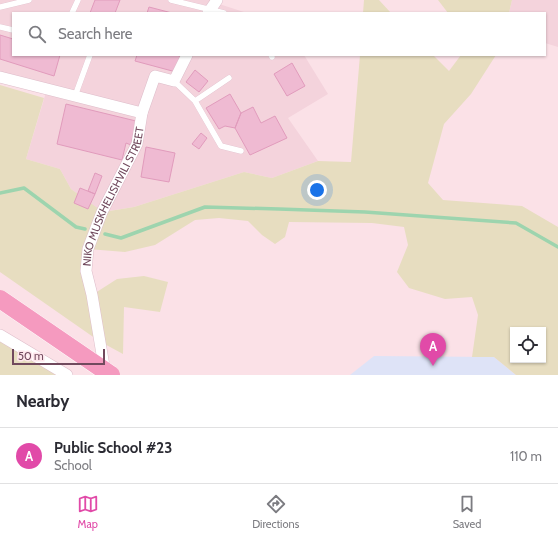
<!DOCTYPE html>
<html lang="en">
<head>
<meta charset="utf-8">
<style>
  body { margin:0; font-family:Cabin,sans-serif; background:#f2f2f3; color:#2b2b33 }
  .controls { position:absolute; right:12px; bottom:12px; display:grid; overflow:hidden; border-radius:0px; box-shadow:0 1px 3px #0004 }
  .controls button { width:36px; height:36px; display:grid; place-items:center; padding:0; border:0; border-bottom:1px solid #e1e1e2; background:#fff; color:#2b2b33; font:20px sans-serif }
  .scale { position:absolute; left:12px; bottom:10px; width:93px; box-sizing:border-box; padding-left:4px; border:2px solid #71495d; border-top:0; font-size:11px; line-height:14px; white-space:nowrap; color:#71495d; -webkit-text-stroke:3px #fee6ec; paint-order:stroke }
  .you { position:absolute; left:317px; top:190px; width:14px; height:14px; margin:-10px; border:3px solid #fff; border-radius:50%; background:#1a73e8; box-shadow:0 0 0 6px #1a73e833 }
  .badge { display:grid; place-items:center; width:26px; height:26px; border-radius:50%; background:#e14aa8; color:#fff; font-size:13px; font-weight:700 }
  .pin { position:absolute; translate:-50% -33px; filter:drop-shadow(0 1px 2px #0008) }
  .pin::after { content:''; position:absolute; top:21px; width:14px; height:12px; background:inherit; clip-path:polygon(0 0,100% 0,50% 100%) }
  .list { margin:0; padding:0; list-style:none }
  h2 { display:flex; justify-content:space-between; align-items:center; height:52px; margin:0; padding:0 16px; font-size:17px }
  h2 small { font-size:13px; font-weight:400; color:#7c7c81 }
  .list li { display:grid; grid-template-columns:26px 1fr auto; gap:12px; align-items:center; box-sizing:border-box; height:56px; padding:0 16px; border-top:1px solid #e1e1e2 }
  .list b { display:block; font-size:15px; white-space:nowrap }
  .list p { margin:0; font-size:13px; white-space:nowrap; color:#7c7c81 }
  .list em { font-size:13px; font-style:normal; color:#7c7c81 }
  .icon { flex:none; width:22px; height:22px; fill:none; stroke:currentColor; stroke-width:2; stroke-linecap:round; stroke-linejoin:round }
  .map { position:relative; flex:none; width:558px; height:375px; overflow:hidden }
  .search { position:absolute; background:#fff; box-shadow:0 1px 3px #0004; left:12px; right:12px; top:12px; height:44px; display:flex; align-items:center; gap:10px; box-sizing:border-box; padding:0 14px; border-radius:0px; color:#7c7c81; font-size:15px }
  .sheet { height:108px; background:#fff }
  nav { display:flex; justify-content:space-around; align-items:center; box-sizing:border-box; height:56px; border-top:1px solid #e1e1e2; background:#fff; font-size:11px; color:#7c7c81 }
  nav a { display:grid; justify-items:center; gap:2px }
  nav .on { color:#e14aa8 }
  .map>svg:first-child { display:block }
  .residential { fill:#f4d3dc }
  .education { fill:#dee3f7 }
  .green { fill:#e7ddc0; fill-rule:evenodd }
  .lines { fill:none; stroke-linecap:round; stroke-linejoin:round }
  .stream { stroke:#9dd4ae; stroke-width:3.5 }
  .building { fill:#efbad2; stroke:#e19bbc }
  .service-casing { stroke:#debdca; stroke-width:6 }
  .minor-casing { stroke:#debdca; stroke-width:12 }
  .service { stroke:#fff; stroke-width:5.5 }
  .minor { stroke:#fff; stroke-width:11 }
  .trunk-bridge-casing { stroke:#fff; stroke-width:19; stroke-linecap:butt }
  .trunk-bridge { stroke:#f59abf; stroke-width:18 }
  .labels { text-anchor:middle; stroke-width:4; stroke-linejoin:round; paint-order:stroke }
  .street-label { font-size:11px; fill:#71495d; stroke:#fee6ec }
</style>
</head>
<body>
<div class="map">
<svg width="558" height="375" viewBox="0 0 558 375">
  <rect width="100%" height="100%" fill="#fbe1e7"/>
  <path class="residential" d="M0,0H217L216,3L247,13H13V55H304L328,94L288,118L318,161L272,178L244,172L134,207L102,212L71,189L60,169L26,159L47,89L0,77Z
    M512,0H558V47L545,43V13H509Z"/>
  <path class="education" d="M374,356L494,357L516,375H350Z"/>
  <path class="green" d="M364,0H379L391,13H363Z
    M438,0H512L509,13H448Z
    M360,55H433L449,71L461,55H496L471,94L444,124L428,183L443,200L522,206L558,227V375H516L494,357H472L478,315L472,297L445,299L409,288L397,272L408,245L404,227L372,223L289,222L285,237L275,244L262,235L248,221L219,218L195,220L155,245L125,252L88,249L92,295L117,279L144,276L168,282L160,312L124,307L123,354L99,341L0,272V85L44,98L26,159L60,169L71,189L103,212L134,207L244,172L272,178L318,161L351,162ZM513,330H543V360H513Z
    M0,340L56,375H0Z"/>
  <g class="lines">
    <path class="stream" d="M0,193L24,188L76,227L85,229
      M105,234L121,238L205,207L279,209L365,212L516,223L558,247"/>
  </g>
  <path class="building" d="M95,0H120L115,13H90Z
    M149,7L172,13H147Z
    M0,35L13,39V55H60L54,76L0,59Z
    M137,55H175L180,56L176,72L135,61Z
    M292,63L305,86L287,96L274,74Z
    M195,70L208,81L199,92L186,82Z
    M230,94L241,113L235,128L225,126L219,129L206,108Z
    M66,104L136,121L131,145L126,143L122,160L57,144Z
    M253,107L261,123L275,116L287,138L250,155L235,128L241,113Z
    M201,133L207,138L199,149L192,144Z
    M146,147L175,153L169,182L141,177Z
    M95,173L102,176L95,194L88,191Z
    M80,188L95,194L88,209L74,203Z"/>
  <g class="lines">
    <defs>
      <path id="service" d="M171,0L224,13
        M0,7L29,0
        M72,13L78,0
        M0,27L13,30
        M271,55L272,57
        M174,81L195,101L221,146L241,151
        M75,96L90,55
        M195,101L229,78"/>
      <g id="minor">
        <path d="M208,13L217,0"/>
        <path d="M0,77L142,113"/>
        <path d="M0,335L67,375"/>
        <path id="s1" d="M105,372L92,295L86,271L88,249L102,212L137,144L142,113L155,76L174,81L187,55"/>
      </g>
    </defs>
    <use href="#service" class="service-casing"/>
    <use href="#minor" class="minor-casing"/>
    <use href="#service" class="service"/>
    <use href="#minor" class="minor"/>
    <defs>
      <path id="trunk-bridge" d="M0,299L111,375"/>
    </defs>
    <use href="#trunk-bridge" class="trunk-bridge-casing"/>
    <use href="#trunk-bridge" class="trunk-bridge"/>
  </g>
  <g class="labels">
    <g class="street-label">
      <text dy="4" stroke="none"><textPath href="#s1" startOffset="183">NIKO MUSKHELISHVILI STREET</textPath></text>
    </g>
  </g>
</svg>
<div class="controls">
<button><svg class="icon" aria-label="locate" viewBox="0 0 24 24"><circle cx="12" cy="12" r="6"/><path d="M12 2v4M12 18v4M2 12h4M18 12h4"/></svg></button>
</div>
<div class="scale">50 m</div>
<div class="you"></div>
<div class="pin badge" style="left:433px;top:366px">A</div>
<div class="search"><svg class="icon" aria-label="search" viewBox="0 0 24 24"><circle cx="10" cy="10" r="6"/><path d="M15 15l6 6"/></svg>Search here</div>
</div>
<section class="sheet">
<h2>Nearby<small></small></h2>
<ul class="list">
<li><span class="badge">A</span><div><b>Public School #23</b><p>School</p></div><em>110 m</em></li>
</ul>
</section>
<nav>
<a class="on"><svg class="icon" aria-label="map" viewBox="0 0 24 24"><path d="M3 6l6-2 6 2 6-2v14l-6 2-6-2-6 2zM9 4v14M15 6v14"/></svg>Map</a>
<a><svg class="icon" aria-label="directions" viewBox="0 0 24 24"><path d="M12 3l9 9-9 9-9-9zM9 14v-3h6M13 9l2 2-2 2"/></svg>Directions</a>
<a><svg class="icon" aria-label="saved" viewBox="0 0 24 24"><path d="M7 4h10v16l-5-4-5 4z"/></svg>Saved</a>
</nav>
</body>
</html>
